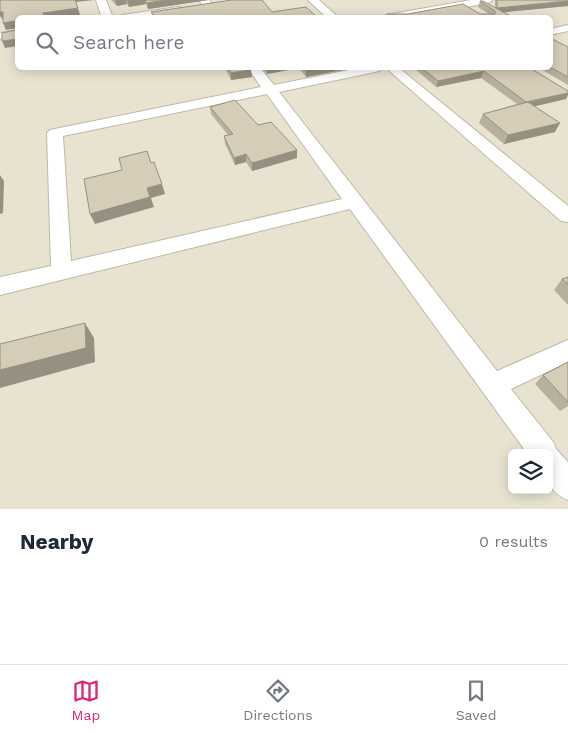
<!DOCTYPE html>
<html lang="en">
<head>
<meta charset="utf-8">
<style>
  body { margin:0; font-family:"Work Sans",sans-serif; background:#f2f2f3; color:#1f2937 }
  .controls { position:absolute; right:15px; bottom:15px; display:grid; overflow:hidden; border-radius:8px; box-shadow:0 2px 12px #0003 }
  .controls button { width:45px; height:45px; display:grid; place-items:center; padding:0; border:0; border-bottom:1px solid #e0e1e3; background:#fff; color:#1f2937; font:25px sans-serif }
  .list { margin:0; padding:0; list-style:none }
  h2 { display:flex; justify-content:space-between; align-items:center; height:65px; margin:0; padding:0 20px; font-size:21px }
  h2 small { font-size:16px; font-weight:400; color:#747a83 }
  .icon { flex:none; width:28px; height:28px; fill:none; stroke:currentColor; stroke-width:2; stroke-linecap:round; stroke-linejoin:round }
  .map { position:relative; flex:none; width:568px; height:509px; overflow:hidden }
  .search { position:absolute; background:#fff; box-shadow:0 2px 12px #0003; left:15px; right:15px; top:15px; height:55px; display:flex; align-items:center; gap:12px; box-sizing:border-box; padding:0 18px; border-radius:8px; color:#747a83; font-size:19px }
  .sheet { height:155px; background:#fff }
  nav { display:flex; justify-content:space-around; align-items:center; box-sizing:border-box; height:70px; border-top:1px solid #e0e1e3; background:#fff; font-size:14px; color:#747a83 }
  nav a { display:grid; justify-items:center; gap:2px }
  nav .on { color:#db2777 }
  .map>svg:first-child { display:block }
  .residential { fill:#e8e3d1; fill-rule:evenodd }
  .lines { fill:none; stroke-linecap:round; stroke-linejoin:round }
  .street-casing { stroke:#bfb9a6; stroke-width:2 }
  .street { fill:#fff; fill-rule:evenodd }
  .wall { fill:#b8b09e }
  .shaded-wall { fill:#969081 }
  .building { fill:#d6cdb8; stroke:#969081 }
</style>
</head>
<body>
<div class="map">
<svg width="568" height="509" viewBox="0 0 568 509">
  <rect width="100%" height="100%" fill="#f3f0e4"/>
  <path class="residential" d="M0,0H568V509H0ZM18,18H550V68H18ZM512,453H549V490H512Z"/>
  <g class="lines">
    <defs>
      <path id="street" d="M96,0H106L113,18H102Z
        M199,0H209L222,18H211Z
        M308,0H319L339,18H327Z
        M471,0H493L488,3L407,18H381L386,15Z
        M178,7L182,8L183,10L182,12L148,18H117L122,15Z
        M568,25V31L550,35V29Z
        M18,30V36L0,39V33Z
        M248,68H260L274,85L359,68H381L379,71L375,72L279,92L497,371L568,340V362L511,389L554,443L556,449L568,462V500C544,490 549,475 549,453H527L350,209L0,295V277L51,266L47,133L50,130L261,87ZM267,94L342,199L71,261L63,136Z
        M386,68H399L568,206V222L561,221Z"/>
    </defs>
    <use href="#street" class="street-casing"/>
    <use href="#street" class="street"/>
  </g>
  <path class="wall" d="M111,0H209L148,9L146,4L129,7L127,4L117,6Z
    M495,0H568V6L504,12L514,18H387V14H489L478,7L480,1L495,8Z
    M550,38L568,47V85L539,68H550Z
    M225,68H250L252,77L231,80Z
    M261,68H353L306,77L299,68L267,74Z
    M410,68H530L566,99L535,106L555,132L504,144L479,123L483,114L517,104L481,78L436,87L415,69H411Z
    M210,107L258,125L297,158L252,171L246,162L235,165L225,144L224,136L228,135L211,114Z
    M568,277V305L554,290L562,279Z
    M568,362V406L560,411L535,384L543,375Z"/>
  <path class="shaded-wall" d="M75,0H94L76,2Z
    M115,0H126L127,4L117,6Z
    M127,0H145L146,4L129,7Z
    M165,0H209L148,9L147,3Z
    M568,1V6L496,13L497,8Z
    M78,8L80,15L60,18H44L43,13Z
    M0,12H3L6,19H2L0,16Z
    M15,21L18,28L6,30L3,23Z
    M18,39V46L5,48L2,41Z
    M267,68H299L267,74Z
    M315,68H353L306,77V69Z
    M251,70L252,77L231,80V73Z
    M484,71L481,78L436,87L438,81Z
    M568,93V95L566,99L523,109L526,103Z
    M560,123L555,132L504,144L508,135Z
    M297,150V158L252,171V163Z
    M246,154V162L235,165L234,158Z
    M0,175L4,181L3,213L0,214Z
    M162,184L165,194L151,198L154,207L95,224L90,214L147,188Z
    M85,323L94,338L95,362L0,388V370Z"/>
  <path class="building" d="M0,0H75L78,8L43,13L44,18H18V39L2,41V33L16,30L17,23L15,21L3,23V12H0Z
    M145,0H165L147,3Z
    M232,0H262L272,12L306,7L318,18H155L151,12Z
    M497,0H568V1L497,8Z
    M480,1H483L514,18H389L387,14H408L463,4L480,14H495V11Z
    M550,38L568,47V77L550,67Z
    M228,68H250L251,70L231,73Z
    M304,68H315L306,69Z
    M422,68H530L568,91V93L526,102L484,71L438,81Z
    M235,100L258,125L271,122L297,150L252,163L246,154L234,158L224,136L233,134L210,107Z
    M528,102L560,123L508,135L483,114Z
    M147,151L151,163L154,162L162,184L147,188L150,197L90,214L84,179L122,170L119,158Z
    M568,277V284L562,279Z
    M85,323L86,348L0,370V344Z
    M568,362V402L543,375Z"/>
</svg>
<div class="controls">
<button><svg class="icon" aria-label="layers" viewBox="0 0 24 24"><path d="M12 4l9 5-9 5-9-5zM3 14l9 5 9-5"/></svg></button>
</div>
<div class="search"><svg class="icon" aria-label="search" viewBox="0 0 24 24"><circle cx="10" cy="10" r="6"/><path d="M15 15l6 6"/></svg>Search here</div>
</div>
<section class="sheet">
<h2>Nearby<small>0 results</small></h2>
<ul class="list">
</ul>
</section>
<nav>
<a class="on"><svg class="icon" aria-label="map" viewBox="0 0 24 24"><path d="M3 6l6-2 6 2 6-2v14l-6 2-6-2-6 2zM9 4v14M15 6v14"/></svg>Map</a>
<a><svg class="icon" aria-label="directions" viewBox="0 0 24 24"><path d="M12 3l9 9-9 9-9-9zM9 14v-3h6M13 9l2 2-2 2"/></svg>Directions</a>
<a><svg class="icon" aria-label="saved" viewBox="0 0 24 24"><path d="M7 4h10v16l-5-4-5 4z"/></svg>Saved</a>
</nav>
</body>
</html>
